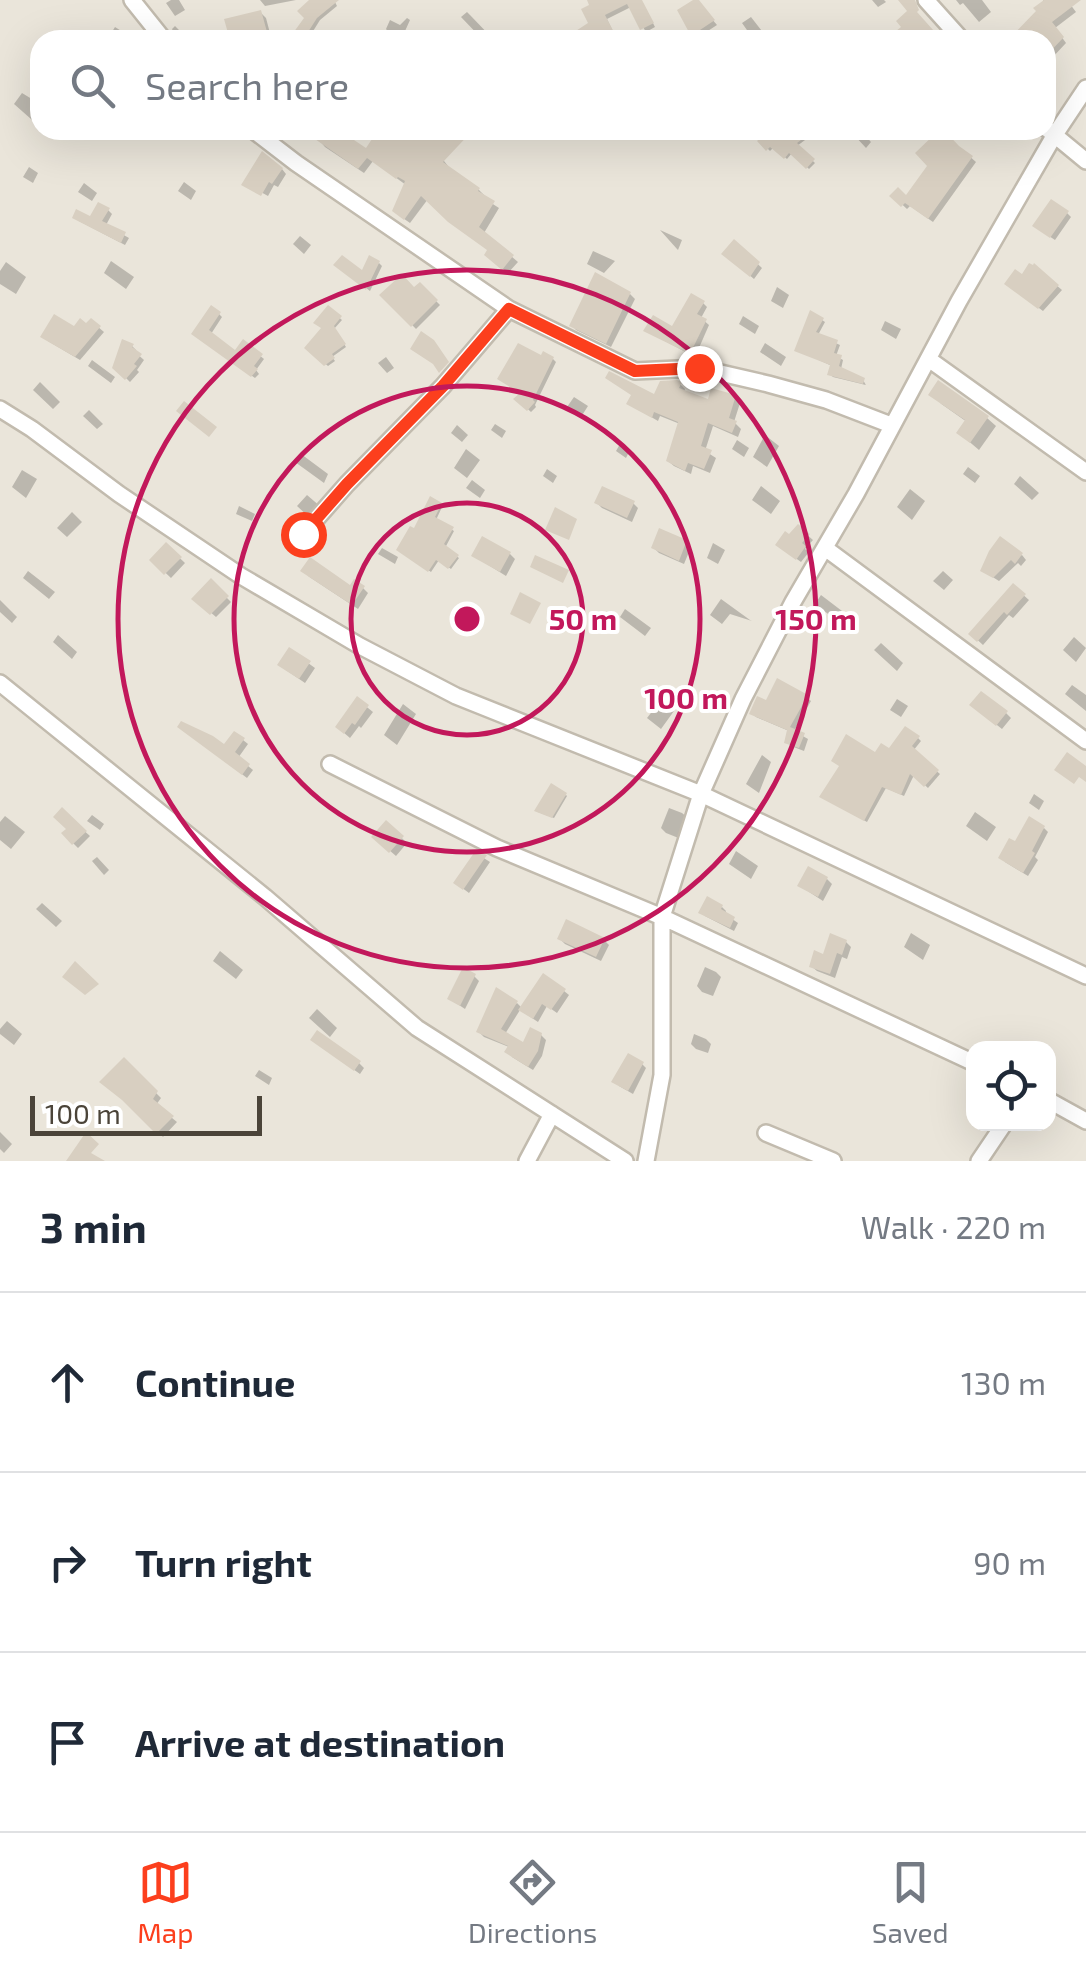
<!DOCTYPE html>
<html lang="en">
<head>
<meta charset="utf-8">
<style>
  body { margin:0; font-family:"Exo 2",sans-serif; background:#f6f6f7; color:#1f2937 }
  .controls { position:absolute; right:30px; bottom:30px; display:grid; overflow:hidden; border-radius:20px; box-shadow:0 10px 40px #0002 }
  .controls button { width:90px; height:90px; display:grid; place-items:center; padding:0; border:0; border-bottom:2px solid #e0e1e3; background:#fff; color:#1f2937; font:50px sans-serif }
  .scale { position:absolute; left:30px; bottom:25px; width:232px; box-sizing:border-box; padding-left:10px; border:5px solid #4b4439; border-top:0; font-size:28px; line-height:35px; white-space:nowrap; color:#4b4439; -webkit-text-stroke:8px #fff; paint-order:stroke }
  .stop { position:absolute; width:30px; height:30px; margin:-22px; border:8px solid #fc3f1d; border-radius:50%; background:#fff }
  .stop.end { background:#fc3f1d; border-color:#fff; box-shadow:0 2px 10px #0008 }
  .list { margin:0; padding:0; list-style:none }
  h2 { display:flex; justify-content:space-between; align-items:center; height:130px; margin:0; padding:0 40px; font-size:42px }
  h2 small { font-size:32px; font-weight:400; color:#747a83 }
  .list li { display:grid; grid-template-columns:65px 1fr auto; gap:30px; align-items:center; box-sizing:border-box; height:180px; padding:0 40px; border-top:2px solid #e0e1e3 }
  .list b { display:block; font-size:38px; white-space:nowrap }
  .list em { font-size:32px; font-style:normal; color:#747a83 }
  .icon { flex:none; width:55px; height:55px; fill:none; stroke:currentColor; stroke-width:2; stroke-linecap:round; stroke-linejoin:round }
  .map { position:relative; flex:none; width:1086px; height:1161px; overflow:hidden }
  .search { position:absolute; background:#fff; box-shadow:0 10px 40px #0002; left:30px; right:30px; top:30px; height:110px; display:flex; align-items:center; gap:25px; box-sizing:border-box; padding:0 35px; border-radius:30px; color:#747a83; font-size:38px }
  .sheet { height:670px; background:#fff }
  nav { display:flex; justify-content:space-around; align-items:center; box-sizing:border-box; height:140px; border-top:2px solid #e0e1e3; background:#fff; font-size:28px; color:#747a83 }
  nav a { display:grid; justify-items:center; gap:5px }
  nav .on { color:#fc3f1d }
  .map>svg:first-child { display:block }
  .residential { fill:#eae5da; fill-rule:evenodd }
  .shadow { fill:#0003 }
  .building { fill:#d8cfc1 }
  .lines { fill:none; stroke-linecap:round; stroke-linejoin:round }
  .street-casing { stroke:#c2bbae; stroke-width:20 }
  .street { stroke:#fff; stroke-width:15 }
  .route { stroke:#fc3f1d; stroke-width:12 }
  .ring { fill:none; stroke:#c2185b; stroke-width:5 }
  .centre { fill:#c2185b; stroke:#fff; stroke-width:5 }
  .ring-label { font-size:30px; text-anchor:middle; font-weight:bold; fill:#c2185b; stroke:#fff; stroke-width:8; stroke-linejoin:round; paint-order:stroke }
</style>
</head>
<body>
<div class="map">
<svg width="1086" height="1161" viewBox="0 0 1086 1161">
  <rect width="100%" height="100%" fill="#f6f3ec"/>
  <path class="residential" d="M0,0H1086V1161H0ZM40,40H1046V130H40ZM974,1048H1048V1124H974Z"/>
  <path class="shadow" d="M171,0H179L185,10L175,16L166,3Z
    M260,0H296L265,6Z
    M313,0H334L337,6L320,20L310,36L301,40H292L306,19Z
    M590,0H641L655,27L646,32L631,7L607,19L617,40H609Z
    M872,0H884L886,2L878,7Z
    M956,0H982L991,12L979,22L963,3L960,5Z
    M1043,0H1067L1076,12L1055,28L1066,43L1052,58L1046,52V40H1011L1045,3Z
    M705,11L717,25L697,38L693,34Z
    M260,12L266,18L271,37L260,40H233L227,21Z
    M467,12L470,15L494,40H483L461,17Z
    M751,17L768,39L778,31L786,40H754L742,23Z
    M407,18L410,20L401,40H383L390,34L386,29L390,20L400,25Z
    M175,26L180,31L188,40H177L172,29Z
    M115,27L134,39L135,40H107Z
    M22,93L40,104V127L14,104Z
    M131,130H147L141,137Z
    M328,130H334L366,151L389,130H402L444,161L448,166L447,168L479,190L484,195L482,197L499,208L484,233L518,262L508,273L492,260L490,251L428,199L410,223L400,216L406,185L373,161L364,173L325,147L320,141Z
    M772,130H798L805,140L797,146L815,163L809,169L792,153L787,159L774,147L770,151L760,141Z
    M860,130L871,142L866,148L854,135Z
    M938,130H964L952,141L976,162L933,222L910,206L907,209L893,196L906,199L931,166L940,132Z
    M29,167L38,173L33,183L23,177Z
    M282,169L286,174L278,187L274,185L268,196L246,184Z
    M184,182L196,191L191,200L178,191Z
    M84,183L97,193L92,201L78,192Z
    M108,210L112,214L106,225L129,238L125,245L79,221L91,219Z
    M1067,213L1071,217L1055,240L1040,230Z
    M660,230L682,240L678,250L677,249Z
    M300,236L311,245L304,254L293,244Z
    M735,243L762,268L754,279L724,254Z
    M593,251L615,261L604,273L587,264Z
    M111,261L134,277L126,289L104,273Z
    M6,262L26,277L16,294L0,284V271Z
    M379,263L382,266L370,291L340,268L363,274Z
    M1035,267L1062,290L1043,311L1012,288Z
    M420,285L440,305L416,329L383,295L414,290Z
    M777,287L789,295L783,308L771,301Z
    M630,294L635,299L611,347L576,330L572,325Z
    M703,303L707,307L701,318L709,325L695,357L646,331L673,330Z
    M328,308L342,320L334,329L346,347L332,357L335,361L328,366L307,348L324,328Z
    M219,314L222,317L211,334L235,354L244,343L264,359L256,370L259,374L255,378L197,337Z
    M743,316L759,326L755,334L739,324Z
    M822,320L825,322L818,335L840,345L836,356L843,360L841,369L863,380L866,385L833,377L830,374L832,366L797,350Z
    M91,321L104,332L80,360L48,341L74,329L87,326Z
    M885,321L901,329L896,339L881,330Z
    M765,343L786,357L781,366L760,352Z
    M132,346L136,350L135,352L144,360L137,370L139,372L130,382L115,367Z
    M386,357L394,368L387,373L378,363Z
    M542,359H553L556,362L535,405L536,407L531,412L517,399Z
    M92,360L115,377L111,383L88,366Z
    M40,382L60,402L53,409L33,390Z
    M680,384L685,389L684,392L710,402L735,397L740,403L734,422L741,429L738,437L713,426L705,451L716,458L710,473L693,466L691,474L674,466L668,461L680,424L660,416L658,421L629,404L655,397Z
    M574,397L588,406L581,417L567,407Z
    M940,403L987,418L996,426L979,450L959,433L967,422Z
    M89,410L103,424L97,429L83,416Z
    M495,424L506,431L502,438L491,430Z
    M457,425L468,435L462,442L451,433Z
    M765,435L779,446L767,467L753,457Z
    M737,440L749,448L744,457L732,449Z
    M620,444L630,450L626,458L616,451Z
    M466,449L480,460L467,478L454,468Z
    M301,454L328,474L324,483L295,462Z
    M968,467L980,476L975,483L963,474Z
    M547,469L557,476L553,483L543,476Z
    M22,470L37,479L26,498L12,487Z
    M1020,476L1039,493L1032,500L1014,484Z
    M472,480L485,490L480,498L466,488Z
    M761,486L780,501L771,514L752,500Z
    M910,489L925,501L912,520L897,507Z
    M307,495L321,507L311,519L297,506Z
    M597,503H633L638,508L632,522L602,508Z
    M441,505L442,507L436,520L454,531L445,548L459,558L451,569L439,560L431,572L400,550Z
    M239,506L255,514L252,521L236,514Z
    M72,512L82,522L67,537L57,528Z
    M798,527L813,540L805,549L809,552L801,562L783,549L789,537Z
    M686,542L691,547L684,564L659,553L654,548Z
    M713,543L725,550L718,564L707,558Z
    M166,545L185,563L171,578L152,560Z
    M382,548L398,557L395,564L378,554Z
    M510,554L515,559L506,576L474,556Z
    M1022,555L1026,560L1021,566L1018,563L999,581L983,571Z
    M28,571L55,592L49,599L23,578Z
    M943,571L953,580L944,590L933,581Z
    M308,576L351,588H363L368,593L358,609Z
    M211,582L231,602L216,617L195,599Z
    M1013,586L1029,600L1013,618L1009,615L983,645L971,634Z
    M821,595L842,611L836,620L815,604Z
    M721,599L750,620L752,621L730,614L722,624L710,615Z
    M0,600L17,617L12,623L0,612Z
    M625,609L651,628L645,636L620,617Z
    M58,635L77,652L72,659L53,642Z
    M1074,637L1086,648L1076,662L1063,650Z
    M881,643L903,663L897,671L874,650Z
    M290,650L315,668L305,683L286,670Z
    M1072,685L1086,695V711L1065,694Z
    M806,697L811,701L794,731L808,739L804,751L791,746L787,742L789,731L756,717L752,713L767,703Z
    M897,699L908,706L901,717L890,710Z
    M358,700L373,712L361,728L359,726L350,738L343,732Z
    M661,700L674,711L661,729L647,718Z
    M403,704L416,714L397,745L384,735Z
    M978,710L1006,713L1011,718L1002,729Z
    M185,731L224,748L243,740L248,744L238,758L253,770L247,778Z
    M918,738L921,741L913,751L940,774L928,788L914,775L904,796L886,788L867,822L825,799L876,755Z
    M762,755L771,762L759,793L746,784Z
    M1034,794L1044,801L1039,810L1029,803Z
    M566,795L567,796L554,818L538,812Z
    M669,808L682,813L688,818L681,839L666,833L661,828Z
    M62,811L90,836L78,848L64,834L69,829Z
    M975,812L996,827L987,841L966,826Z
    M92,815L104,824L100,830L87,821Z
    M5,816L25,832L11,849L0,840V822Z
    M386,823L407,843L396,856L374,837Z
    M1044,828L1048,832L1035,857L1038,860L1028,876L1005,862L1016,845Z
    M736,851L758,866L751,879L729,864Z
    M476,853L490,862L469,893L461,887Z
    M97,857L109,870L104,875L92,861Z
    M827,879L832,884L823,901L800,886Z
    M42,903L62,921L56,927L36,909Z
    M722,907L726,911L725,914L738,923L734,931L705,916Z
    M911,933L930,945L923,960L904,947Z
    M560,939L604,940L609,945L601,961L565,944Z
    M846,942L851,947L847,959L842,957L835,978L817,971L811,966Z
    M220,951L243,970L236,979L213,961Z
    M705,967L716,972L721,977L713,996L702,992L697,986Z
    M474,976L479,981L465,1009L450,999Z
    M564,991L569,995L557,1013L547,1006L538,1022L520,1010L505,1034L524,1045L541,1035L546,1040L542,1056L533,1070L512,1057L509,1047L484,1037L479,1032L517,1003L522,1008Z
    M317,1009L337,1028L330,1037L309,1018Z
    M7,1021L22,1034L14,1045L0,1034V1029Z
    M694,1034L706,1039L711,1044L708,1053L696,1049L691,1044Z
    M319,1045L359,1063L364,1068L360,1074Z
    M124,1061L161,1098L156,1105L177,1122L163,1137L130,1104Z
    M642,1064L646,1068L633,1094L619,1086Z
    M259,1070L272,1078L269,1085L255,1076Z
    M0,1132L12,1144L4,1153L0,1149Z"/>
  <path class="building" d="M309,0H339L317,18L303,40H288L304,18L297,11Z
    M587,0H642L654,23L640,30L627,4L605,15L618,40H562L588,23L581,9L589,5Z
    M693,0H699L715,20L691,36L677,10Z
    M898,0H915L919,10L917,12L942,40H885L901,27L896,21L907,11Z
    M1044,0H1081L1052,22L1064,37L1046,56V40H1008L1036,11L1033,8Z
    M261,10L267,32L230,40L224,19Z
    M302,130H339L366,148L378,130H473L443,162L480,188L478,191L495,201L479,227L514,255L502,270L484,255L487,250L448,222L421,196L404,220L392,211L405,181L398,177L396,179L367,158L358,169Z
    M768,130H814L797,143L815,159L806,169L789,153L784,159L770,147L766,151L757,141Z
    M939,130H944L959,146L973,156L928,219L905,203L901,207L889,196L898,187L906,195L927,166L915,153Z
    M262,151L283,168L272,184L269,182L261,196L241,185Z
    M1051,199L1069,211L1050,238L1032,226Z
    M98,202L110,208L102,221L126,232L121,243L72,218L76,209L90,216Z
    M734,239L760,262L750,277L721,254Z
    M342,255L362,270L369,255L380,261L366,290L333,265Z
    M1029,263L1033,265L1034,263L1059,285L1038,309L1004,284L1015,269L1022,274Z
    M595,272L631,292L606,344L569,326Z
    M402,274L414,287L420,282L438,300L411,327L379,295Z
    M691,293L705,301L697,314L707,319L690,354L643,331L653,315L672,326Z
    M211,305L221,312L209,330L235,350L243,339L263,354L254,366L258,369L251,377L191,334Z
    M328,305L342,316L334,326L346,344L332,354L335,358L324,366L304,348L321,328L313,323Z
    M810,310L824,318L816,332L838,340L834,353L842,355L839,366L865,378L863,384L827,375L830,365L794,351Z
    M54,314L74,326L80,318L86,323L91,318L101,326L75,357L40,337Z
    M421,331L434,340L449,362L439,373L433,364L410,349Z
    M122,339L134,344L132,347L142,354L134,364L137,366L125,380L112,368Z
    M518,343L541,355L543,351L554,357L533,400L535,402L527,411L513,399L520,393L497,379Z
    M609,371L654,394L660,381L677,380L682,382L679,388L708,399L711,388L736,395L729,418L737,421L732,433L708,423L701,446L712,450L704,469L688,463L685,471L666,461L678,422L654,412L652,418L626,404L631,395L605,378Z
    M938,380L989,416L970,443L956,433L965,420L928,395Z
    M184,401L217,427L209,437L176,411Z
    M602,486L635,501L627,518L594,503Z
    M430,496L442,503L435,517L454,527L444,544L459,555L448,569L436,560L428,572L396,550L410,526L414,528Z
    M555,507L577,519L569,540L545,530Z
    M798,524L810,534L802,543L806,546L796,560L775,545L785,531L789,534Z
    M659,528L687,540L679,561L651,548Z
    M482,536L511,552L500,572L471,556Z
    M1000,536L1023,553L1015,564L1011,560L993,578L980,571L989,551Z
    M166,542L182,557L164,575L149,560Z
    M535,555L569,570L563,583L530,567Z
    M310,557L350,585L354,579L365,586L352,605L300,571Z
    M211,578L229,596L210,615L191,599Z
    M1013,583L1026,594L1007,615L1004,612L977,642L968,634Z
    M520,592L541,603L530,624L510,614Z
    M289,647L311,661L299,679L277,665Z
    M777,678L808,695L790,727L805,733L799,748L784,743L787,730L749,714L757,696L766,700Z
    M981,691L1008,711L996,726L969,705Z
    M357,696L369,705L355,725L352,723L344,734L335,727Z
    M181,721L213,736L224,744L234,731L245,738L235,752L250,764L242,775L177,727Z
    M905,726L920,736L912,746L939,770L924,787L910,774L901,795L882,787L864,821L819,797L839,766L831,761L846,734L875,752L881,743L889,748Z
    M1067,752L1086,766V782L1079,777L1074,784L1054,770Z
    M551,783L567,793L552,818L534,811Z
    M62,807L87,831L72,845L61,833L66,829L53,817Z
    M1029,816L1045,826L1032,851L1035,853L1023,873L998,858L1009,838L1015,841Z
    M386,820L404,836L389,853L371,837Z
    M476,850L487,855L463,890L453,883Z
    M808,866L828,877L818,897L797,886Z
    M707,896L723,905L721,909L735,917L730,928L698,913Z
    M566,919L605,938L596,957L557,939Z
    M830,933L847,940L842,955L837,953L830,974L809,967L814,950L823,954Z
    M75,961L99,984L85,995L62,977Z
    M463,967L476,974L460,1006L447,999Z
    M543,973L566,989L551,1010L542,1004L533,1019L518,1010Z
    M496,987L518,1001L501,1029L523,1042L530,1027L542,1033L538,1051L528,1067L504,1052L508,1046L476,1032Z
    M317,1030L361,1061L354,1071L310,1040Z
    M628,1053L644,1062L628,1091L611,1082Z
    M124,1057L158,1091L153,1099L174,1116L156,1134L122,1100L99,1082Z
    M86,1132L99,1144L91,1153L105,1161H66Z"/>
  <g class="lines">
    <defs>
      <path id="street" d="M132,0L164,40
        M926,0L962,40
        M1046,128L1086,161
        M253,130L296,163L509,309L635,371L699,368L768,384L826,400L891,425
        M930,360L1086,472
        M0,409L32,429L119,494L241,576L360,646L456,696L701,794L1086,976
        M303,534L347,484L443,386L509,309
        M825,548L1086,741
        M0,683L265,897L417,1028L625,1161
        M330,764L497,848L662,917L974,1063
        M1048,1100L1086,1121
        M766,1133L833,1161
        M527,1161L552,1114
        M646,1161L662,1075V917L701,794L743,699L793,602L856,494L959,301L1054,136L1086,88
        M979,1161L1004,1124"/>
    </defs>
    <use href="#street" class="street-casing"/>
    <use href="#street" class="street"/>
  </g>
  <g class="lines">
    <path class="route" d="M303,534L347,484L443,386L509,309L635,371L699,368"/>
  </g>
  <g class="ring">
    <circle cx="467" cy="619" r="116"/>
    <circle cx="467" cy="619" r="233"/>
    <circle cx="467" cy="619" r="349"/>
  </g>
  <circle cx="467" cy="619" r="15" class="centre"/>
  <g class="ring-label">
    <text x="583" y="630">50 m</text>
    <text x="816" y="630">150 m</text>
    <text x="686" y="709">100 m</text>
  </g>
</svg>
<div class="controls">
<button><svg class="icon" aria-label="locate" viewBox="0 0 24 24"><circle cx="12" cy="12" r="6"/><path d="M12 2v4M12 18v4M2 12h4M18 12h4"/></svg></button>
</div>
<div class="scale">100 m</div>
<div class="stop" style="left:303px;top:534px"></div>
<div class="stop end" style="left:699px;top:368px"></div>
<div class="search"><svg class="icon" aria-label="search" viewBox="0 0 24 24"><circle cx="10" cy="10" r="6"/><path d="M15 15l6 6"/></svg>Search here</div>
</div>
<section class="sheet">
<h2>3 min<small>Walk · 220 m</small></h2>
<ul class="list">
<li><svg class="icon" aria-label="ahead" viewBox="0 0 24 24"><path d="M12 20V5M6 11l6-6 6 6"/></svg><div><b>Continue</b></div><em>130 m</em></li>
<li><svg class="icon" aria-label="right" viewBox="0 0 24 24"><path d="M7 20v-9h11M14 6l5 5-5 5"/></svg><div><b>Turn right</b></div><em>90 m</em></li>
<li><svg class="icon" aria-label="arrive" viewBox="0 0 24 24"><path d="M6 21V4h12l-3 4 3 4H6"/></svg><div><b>Arrive at destination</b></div></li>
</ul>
</section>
<nav>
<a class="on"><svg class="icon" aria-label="map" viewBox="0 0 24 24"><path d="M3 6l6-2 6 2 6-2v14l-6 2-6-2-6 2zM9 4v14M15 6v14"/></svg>Map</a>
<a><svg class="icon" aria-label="directions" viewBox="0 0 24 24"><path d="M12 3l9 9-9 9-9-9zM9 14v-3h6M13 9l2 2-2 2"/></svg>Directions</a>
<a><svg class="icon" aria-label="saved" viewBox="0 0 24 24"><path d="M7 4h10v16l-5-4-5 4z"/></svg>Saved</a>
</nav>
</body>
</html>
